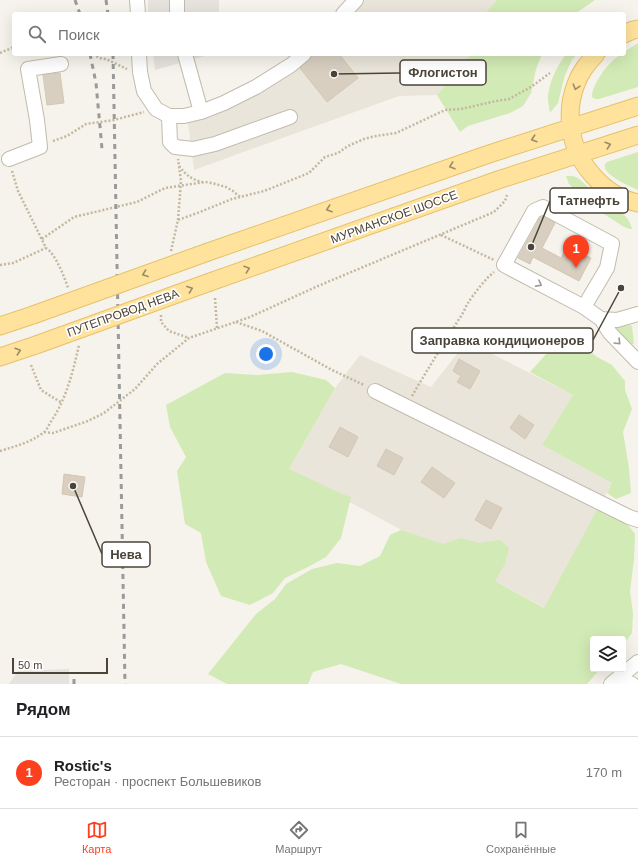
<!DOCTYPE html>
<html lang="ru">
<head>
<meta charset="utf-8">
<style>
  body { margin:0; font-family:Arial,sans-serif; background:#f6f6f6; color:#202124 }
  .controls { position:absolute; right:12px; bottom:12px; display:grid; overflow:hidden; border-radius:4px; box-shadow:0 4px 16px #0002 }
  .controls button { width:36px; height:36px; display:grid; place-items:center; padding:0; border:0; border-bottom:1px solid #e0e0e0; background:#fff; color:#202124; font:20px sans-serif }
  .scale { position:absolute; left:12px; bottom:10px; width:96px; box-sizing:border-box; padding-left:4px; border:2px solid #4b4439; border-top:0; font-size:11px; line-height:14px; white-space:nowrap; color:#4b4439; -webkit-text-stroke:3px #fff; paint-order:stroke }
  .you { position:absolute; left:266px; top:354px; width:14px; height:14px; margin:-10px; border:3px solid #fff; border-radius:50%; background:#1a73e8; box-shadow:0 0 0 6px #1a73e833 }
  .badge { display:grid; place-items:center; width:26px; height:26px; border-radius:50%; background:#fc3f1d; color:#fff; font-size:13px; font-weight:700 }
  .pin { position:absolute; translate:-50% -33px; filter:drop-shadow(0 1px 2px #0008) }
  .pin::after { content:''; position:absolute; top:21px; width:14px; height:12px; background:inherit; clip-path:polygon(0 0,100% 0,50% 100%) }
  .list { margin:0; padding:0; list-style:none }
  h2 { display:flex; justify-content:space-between; align-items:center; height:52px; margin:0; padding:0 16px; font-size:17px }
  h2 small { font-size:13px; font-weight:400; color:#757577 }
  .list li { display:grid; grid-template-columns:26px 1fr auto; gap:12px; align-items:center; box-sizing:border-box; height:72px; padding:0 16px; border-top:1px solid #e0e0e0 }
  .list b { display:block; font-size:15px; white-space:nowrap }
  .list p { margin:0; font-size:13px; white-space:nowrap; color:#757577 }
  .list em { font-size:13px; font-style:normal; color:#757577 }
  .icon { flex:none; width:22px; height:22px; fill:none; stroke:currentColor; stroke-width:2; stroke-linecap:round; stroke-linejoin:round }
  .map { position:relative; flex:none; width:638px; height:684px; overflow:hidden }
  .search { position:absolute; background:#fff; box-shadow:0 4px 16px #0002; left:12px; right:12px; top:12px; height:44px; display:flex; align-items:center; gap:10px; box-sizing:border-box; padding:0 14px; border-radius:4px; color:#757577; font-size:15px }
  .sheet { height:124px; background:#fff }
  nav { display:flex; justify-content:space-around; align-items:center; box-sizing:border-box; height:56px; border-top:1px solid #e0e0e0; background:#fff; font-size:11px; color:#757577 }
  nav a { display:grid; justify-items:center; gap:2px }
  nav .on { color:#fc3f1d }
  .map>svg:first-child { display:block }
  .residential { fill:#eae5da }
  .industrial { fill:#e6e2dd }
  .green { fill:#d2eab5 }
  .building { fill:#d8cfc1; stroke:#d3c7b4 }
  .lines { fill:none; stroke-linecap:round; stroke-linejoin:round }
  .minor-casing { stroke:#c2bbae; stroke-width:16 }
  .major-casing { stroke:#e6c16a; stroke-width:19 }
  .path { stroke:#c4b79f; stroke-width:2.5; stroke-dasharray:2 2; stroke-linecap:butt }
  .minor { stroke:#fff; stroke-width:14 }
  .major { stroke:#ffe39c; stroke-width:17 }
  .rail { stroke:#9a9a9a; stroke-width:3; stroke-dasharray:5 5; stroke-linecap:butt }
  .major-bridge-casing { stroke:#e6c16a; stroke-width:19; stroke-linecap:butt }
  .major-bridge { stroke:#ffe39c; stroke-width:17 }
  .oneway { stroke:#9c8c66 }
  .oneway2 { stroke:#9c9892 }
  .labels { text-anchor:middle; stroke-width:3.5; stroke-linejoin:round; paint-order:stroke }
  .street-label { font-size:12px; fill:#4b4439; stroke:#fff }
  .leader { fill:none; stroke:#4b4439; stroke-width:1.5 }
  .callout-dot { fill:#4b4439; stroke:#fff; stroke-width:1.5 }
  .callout { fill:#fff; stroke:#4b4439; stroke-width:1.5 }
  .callout-label { font-size:13px; text-anchor:middle; font-weight:bold; fill:#4b4439 }
</style>
</head>
<body>
<div class="map">
<svg width="638" height="684" viewBox="0 0 638 684">
  <rect width="100%" height="100%" fill="#f6f3ec"/>
  <path class="residential" d="M365,0H497L484,14H352Z
    M314,54H471L437,95L399,96L194,170L188,123L245,101L295,69Z
    M467,341L573,395L542,445L612,483L545,608L289,469L335,388L360,355L431,387Z"/>
  <path class="industrial" d="M148,0H219V14H148Z
    M153,54H212L155,70Z
    M69,669V684H9L18,671Z"/>
  <path class="green" d="M497,0H595L575,14H484Z
    M638,43V87L599,99H595L592,97C591,86 612,55 624,54V52Z
    M471,54H542L536,69L531,93L523,106L510,113L468,126L460,132L437,95Z
    M566,54H577L572,60L565,75L558,103L550,113C549,108 548,102 548,97C549,82 557,66 566,54Z
    M638,152V190C631,187 607,176 605,168C604,165 605,164 607,162Z
    M566,176H573L578,178L597,195L621,212L627,218L630,223L632,229H630L624,227L604,214L588,201L575,190L569,184Z
    M629,325L632,326L634,343L633,344H631L617,332L616,330L617,327Z
    M580,343L597,357L612,365L625,381V390L632,409L623,432L629,468L631,493L616,499L607,493L612,483L542,445L573,395L530,372L548,352L564,345Z
    M292,372L326,380L335,388L289,469L342,494L351,497L341,538L326,557L308,567L285,578L273,593L250,605L221,596L206,562L201,533L185,524L177,471L186,457L170,427L166,405L225,373L257,375Z
    M598,508L622,517L635,534L634,559L630,591L633,614L632,633L623,645V639H593V669H600L587,684H401L341,664L313,672L308,684H227L208,674L256,614L275,599L286,584L312,569L337,563L360,566L380,556L390,535L401,530L443,544L461,538L479,543L500,540L509,548L505,564L495,581L544,608Z"/>
  <path class="building" d="M315,54H339L358,78L327,102L300,68Z
    M60,73L64,103L47,105L43,75Z
    M543,216L555,223L542,248L561,258L567,246L591,258L579,281L533,257L530,264L518,258L540,218Z
    M459,359L480,371L470,389L457,382L461,376L453,371Z
    M519,415L534,425L525,439L510,428Z
    M340,427L358,437L348,457L329,447Z
    M386,449L403,458L394,475L377,466Z
    M432,467L455,483L444,498L421,482Z
    M64,474L85,477L82,497L62,494Z
    M486,500L502,508L491,529L475,520Z"/>
  <g class="lines">
    <defs>
      <path id="minor" d="M137,0L138,14
        M177,0V14
        M343,14L356,0
        M139,54L140,72L144,91L156,109L169,116H184L201,112L224,103L256,87L291,65L304,54
        M185,54L201,112
        M169,116L170,142L175,147L193,149L215,144L290,117
        M9,159L40,147L37,120L28,69L61,64
        M584,307L607,268L612,244L543,207L534,211L504,265L584,307L601,319L610,333L638,362
        M601,319L617,320L638,314
        M375,391L629,517L638,520
        M614,682L629,683L632,684
        M611,684L638,662"/>
      <path id="major" d="M624,34L633,30L638,29
        M596,54C588,63 580,72 576,84C571,97 569,113 571,127C574,162 604,196 638,203
        M208,252L489,154L638,106
        M210,282L498,180L638,135
        M0,326L33,315
        M0,357L36,345"/>
    </defs>
    <use href="#minor" class="minor-casing"/>
    <use href="#major" class="major-casing"/>
    <path class="path" d="M0,53L14,47
      M93,54L99,58L106,59L127,69
      M53,141L67,136L86,124L114,120L144,112
      M179,166C186,175 191,179 202,182
      M12,171L18,191L46,248C55,253 65,278 68,288
      M178,220L181,181L178,159
      M441,235L494,260
      M42,239L74,217L137,202L165,188L205,182L212,183L226,187L233,191L240,197
      M171,251L178,220L200,212L232,199L264,191L309,173L325,157L338,153L348,146L364,139L376,136L396,133L445,110L461,109L496,101L509,99L531,87L550,73
      M0,265L13,263L46,248
      M215,298L217,328
      M161,315V322L169,331L189,338
      M236,322L262,331L332,370L364,385
      M31,365L41,390L62,403
      M412,396C427,370 443,345 459,319C463,314 465,308 468,303C473,295 486,278 494,272
      M44,432L53,433L88,421L104,413L135,389L157,364L189,338L250,317L318,286L494,212L505,201L507,195
      M0,451C16,446 29,443 43,433C46,431 48,427 50,423C66,400 73,372 79,345"/>
    <use href="#minor" class="minor"/>
    <use href="#major" class="major"/>
    <path class="rail" d="M75,0L80,14
      M106,0L108,14
      M90,54L96,83L102,149
      M113,54L125,684
      M74,679V684"/>
    <defs>
      <path id="major-bridge" d="M33,315L208,252
        M36,345L210,282"/>
    </defs>
    <use href="#major-bridge" class="major-bridge-casing"/>
    <use href="#major-bridge" class="major-bridge"/>
  </g>
  <defs><path id="oneway-chevron" d="M-2-3.5L2.5 0L-2 3.5" fill="none" stroke-width="1.6" stroke-linecap="round" stroke-linejoin="round"/></defs>
  <g class="oneway">
    <use href="#oneway-chevron" transform="translate(576 87) rotate(107)"/>
    <use href="#oneway-chevron" transform="translate(534 139) rotate(162)"/>
    <use href="#oneway-chevron" transform="translate(608 145) rotate(-18)"/>
    <use href="#oneway-chevron" transform="translate(452 166) rotate(161)"/>
    <use href="#oneway-chevron" transform="translate(329 209) rotate(161)"/>
    <use href="#oneway-chevron" transform="translate(247 269) rotate(-19)"/>
    <use href="#oneway-chevron" transform="translate(145 274) rotate(160)"/>
    <use href="#oneway-chevron" transform="translate(190 289) rotate(-20)"/>
    <use href="#oneway-chevron" transform="translate(18 351) rotate(-18)"/>
  </g>
  <g class="oneway2">
    <use href="#oneway-chevron" transform="translate(539 284) rotate(28)"/>
    <use href="#oneway-chevron" transform="translate(618 342) rotate(46)"/>
  </g>
  <g class="labels">
    <g class="street-label">
      <text transform="translate(394 217) rotate(-20)" y="4">МУРМАНСКОЕ ШОССЕ</text>
      <text transform="translate(123 313) rotate(-20)" y="4">ПУТЕПРОВОД НЕВА</text>
    </g>
  </g>
  <path class="leader" d="M334 74L400 73M531 247L550 201M621 288L593 340M73 486L102 554"/>
  <g class="callout-dot">
    <circle cx="334" cy="74" r="4"/>
    <circle cx="531" cy="247" r="4"/>
    <circle cx="621" cy="288" r="4"/>
    <circle cx="73" cy="486" r="4"/>
  </g>
  <g class="callout">
    <rect x="400" y="60" width="86" height="25" rx="4"/>
    <rect x="550" y="188" width="78" height="25" rx="4"/>
    <rect x="412" y="328" width="181" height="25" rx="4"/>
    <rect x="102" y="542" width="48" height="25" rx="4"/>
  </g>
  <g class="callout-label">
    <text x="443" y="77">Флогистон</text>
    <text x="589" y="205">Татнефть</text>
    <text x="502" y="345">Заправка кондиционеров</text>
    <text x="126" y="559">Нева</text>
  </g>
</svg>
<div class="controls">
<button><svg class="icon" aria-label="layers" viewBox="0 0 24 24"><path d="M12 4l9 5-9 5-9-5zM3 14l9 5 9-5"/></svg></button>
</div>
<div class="scale">50 m</div>
<div class="you"></div>
<div class="pin badge" style="left:576px;top:268px">1</div>
<div class="search"><svg class="icon" aria-label="search" viewBox="0 0 24 24"><circle cx="10" cy="10" r="6"/><path d="M15 15l6 6"/></svg>Поиск</div>
</div>
<section class="sheet">
<h2>Рядом<small></small></h2>
<ul class="list">
<li><span class="badge">1</span><div><b>Rostic's</b><p>Ресторан · проспект Большевиков</p></div><em>170 m</em></li>
</ul>
</section>
<nav>
<a class="on"><svg class="icon" aria-label="map" viewBox="0 0 24 24"><path d="M3 6l6-2 6 2 6-2v14l-6 2-6-2-6 2zM9 4v14M15 6v14"/></svg>Карта</a>
<a><svg class="icon" aria-label="directions" viewBox="0 0 24 24"><path d="M12 3l9 9-9 9-9-9zM9 14v-3h6M13 9l2 2-2 2"/></svg>Маршрут</a>
<a><svg class="icon" aria-label="saved" viewBox="0 0 24 24"><path d="M7 4h10v16l-5-4-5 4z"/></svg>Сохранённые</a>
</nav>
</body>
</html>
